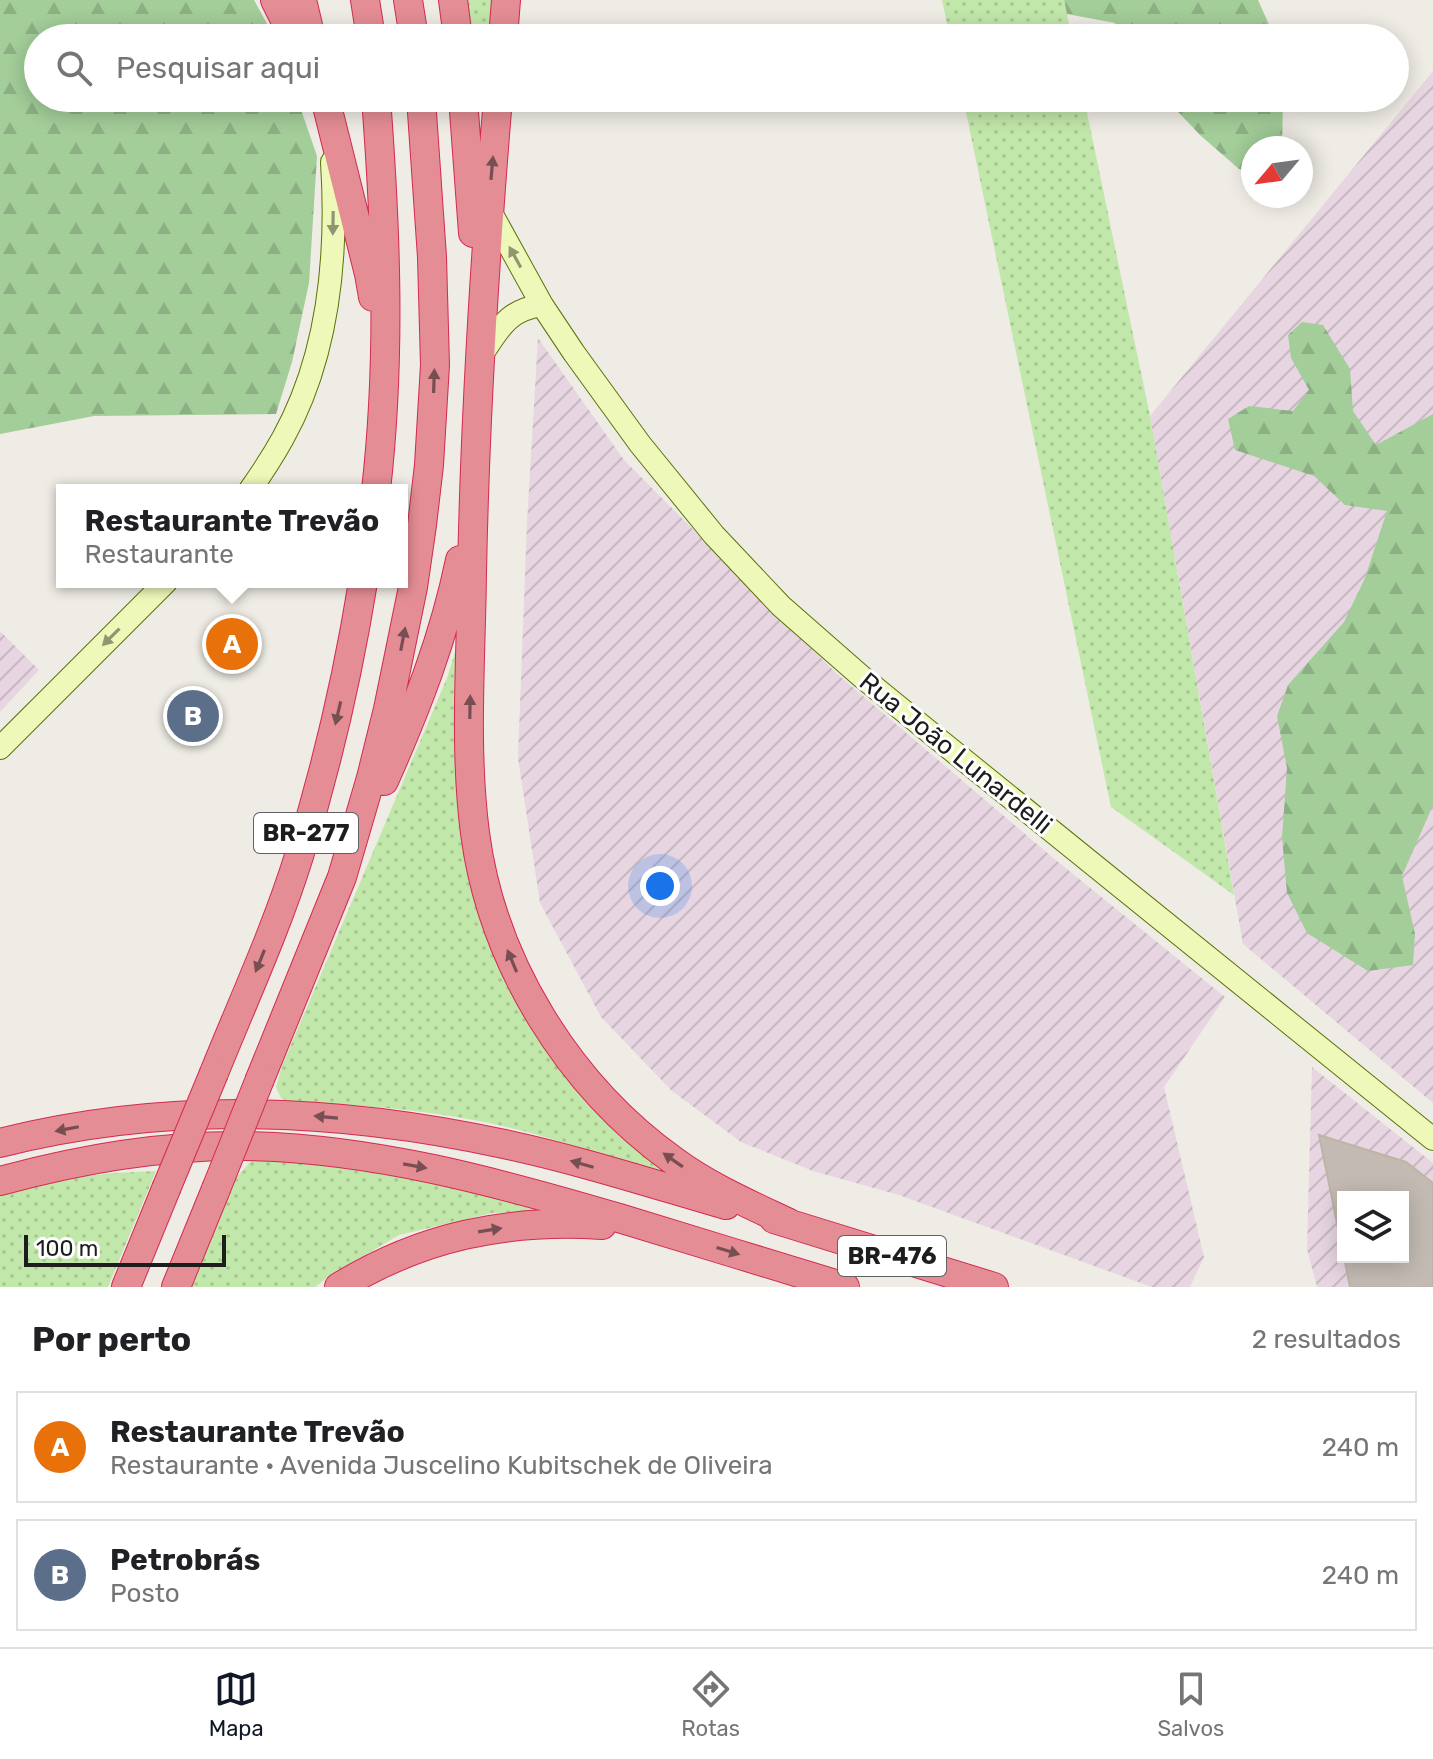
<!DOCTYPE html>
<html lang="pt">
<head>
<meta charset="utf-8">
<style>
  body { margin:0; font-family:Rubik,sans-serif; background:#f6f6f6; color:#202124 }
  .controls { position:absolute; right:24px; bottom:24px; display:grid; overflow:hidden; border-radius:0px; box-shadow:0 4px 20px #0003 }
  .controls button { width:72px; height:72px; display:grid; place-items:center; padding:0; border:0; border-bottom:2px solid #e0e0e0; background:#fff; color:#202124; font:40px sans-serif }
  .compass { position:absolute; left:1241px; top:136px; width:72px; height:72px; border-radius:50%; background:#fff; box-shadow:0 4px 20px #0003; rotate:241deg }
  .scale { position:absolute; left:24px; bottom:20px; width:202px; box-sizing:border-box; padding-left:8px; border:4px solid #1d1d1d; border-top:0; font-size:22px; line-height:28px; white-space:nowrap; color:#1d1d1d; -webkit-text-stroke:6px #fff; paint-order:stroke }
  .you { position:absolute; left:660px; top:886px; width:28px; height:28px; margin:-20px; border:6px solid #fff; border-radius:50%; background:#1a73e8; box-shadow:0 0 0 12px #1a73e833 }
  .badge { display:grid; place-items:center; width:52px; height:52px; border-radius:50%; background:#111827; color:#fff; font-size:26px; font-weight:700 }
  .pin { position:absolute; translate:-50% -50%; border:4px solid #fff; box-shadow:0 2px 8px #0006 }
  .popup { position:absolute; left:56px; top:484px; width:352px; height:104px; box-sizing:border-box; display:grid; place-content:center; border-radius:0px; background:#fff; filter:drop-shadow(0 2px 6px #0005); font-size:26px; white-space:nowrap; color:#757577 }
  .popup b { font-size:30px; color:#202124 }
  .popup::after { content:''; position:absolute; left:50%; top:100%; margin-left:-16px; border:16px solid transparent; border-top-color:#fff }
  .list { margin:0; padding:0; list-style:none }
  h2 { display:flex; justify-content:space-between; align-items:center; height:104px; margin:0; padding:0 32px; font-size:34px }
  h2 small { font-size:26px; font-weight:400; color:#757577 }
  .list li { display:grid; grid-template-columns:52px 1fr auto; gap:24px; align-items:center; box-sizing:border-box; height:112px; margin:0 16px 16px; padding:0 16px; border:2px solid #e0e0e0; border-radius:0px }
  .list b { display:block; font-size:30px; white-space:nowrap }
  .list p { margin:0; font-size:26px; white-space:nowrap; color:#757577 }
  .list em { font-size:26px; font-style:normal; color:#757577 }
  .icon { flex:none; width:44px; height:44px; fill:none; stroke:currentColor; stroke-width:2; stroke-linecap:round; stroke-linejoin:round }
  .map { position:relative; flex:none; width:1433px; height:1287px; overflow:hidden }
  .search { position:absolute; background:#fff; box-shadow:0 4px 20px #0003; left:24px; right:24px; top:24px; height:88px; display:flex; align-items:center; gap:20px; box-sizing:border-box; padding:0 28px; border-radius:44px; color:#757577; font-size:30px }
  .sheet { height:360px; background:#fff }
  nav { display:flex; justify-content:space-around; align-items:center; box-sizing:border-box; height:112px; border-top:2px solid #e0e0e0; background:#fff; font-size:22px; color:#757577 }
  nav a { display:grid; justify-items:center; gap:4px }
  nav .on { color:#111827 }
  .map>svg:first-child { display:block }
  .industrial { fill:url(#industrial-furrows); fill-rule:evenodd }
  .grass { fill:url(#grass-dots) }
  .forest { fill:url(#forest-firs) }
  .building { fill:#c3bbb3; stroke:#bfb4a6; stroke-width:2 }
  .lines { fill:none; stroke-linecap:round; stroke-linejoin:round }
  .secondary-casing { stroke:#5b7108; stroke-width:24 }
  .highway-casing { stroke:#d42951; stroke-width:30 }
  .secondary { stroke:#eef8b8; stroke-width:22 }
  .highway { stroke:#e48d94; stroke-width:28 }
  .highway-bridge-casing { stroke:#d42951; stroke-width:30; stroke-linecap:butt }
  .highway-bridge { stroke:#e48d94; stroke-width:28 }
  .oneway { fill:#774f53 }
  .oneway2 { fill:#909572 }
  .labels { text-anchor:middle; stroke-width:6; stroke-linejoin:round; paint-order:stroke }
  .shield { fill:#fff; stroke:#616161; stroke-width:2 }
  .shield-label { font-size:24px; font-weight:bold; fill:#1d1d1d }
  .street-label { font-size:26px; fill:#1d1d1d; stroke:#fff }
</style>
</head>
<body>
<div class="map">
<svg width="1433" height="1287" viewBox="0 0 1433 1287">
  <defs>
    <pattern id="industrial-furrows" width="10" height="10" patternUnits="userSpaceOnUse" patternTransform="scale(2)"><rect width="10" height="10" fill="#e7d6e2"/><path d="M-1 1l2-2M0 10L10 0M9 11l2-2" fill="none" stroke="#c6b7c1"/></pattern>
    <pattern id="grass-dots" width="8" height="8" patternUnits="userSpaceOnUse" patternTransform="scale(2)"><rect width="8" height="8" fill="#c2e7aa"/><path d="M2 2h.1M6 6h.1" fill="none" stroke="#a6c692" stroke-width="1.8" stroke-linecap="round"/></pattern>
    <pattern id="forest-firs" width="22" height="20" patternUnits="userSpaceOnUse" patternTransform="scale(2)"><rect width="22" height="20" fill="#a3cd99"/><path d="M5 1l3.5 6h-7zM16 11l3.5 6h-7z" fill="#8cb083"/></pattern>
  </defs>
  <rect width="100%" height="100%" fill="#eeece4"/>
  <path class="industrial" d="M1433,71V1103L1243,944L1150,416Z
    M538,338L624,460L836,673L1052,857L1225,997L1164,1087L1204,1257L1190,1287H1152L899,1195L813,1171L741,1142L672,1091L601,1017L540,903L518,758L527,523Z
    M0,631L39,670L0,712Z
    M1312,1067L1433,1163V1287H1317L1307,1249ZM1343,1197H1403V1257H1343Z"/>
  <path class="grass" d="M465,0H493L490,38H470Z
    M942,0H1064L1072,38H950Z
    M963,98H1084L1150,416L1234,895L1111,807Z
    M465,620L493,943L682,1181C618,1160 554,1137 489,1123C423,1109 355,1105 288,1101L281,1098L276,1087L282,1066L447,678Z
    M254,1158L370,1169L564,1211L492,1213L399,1235L331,1275L315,1287H192L235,1179Z
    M156,1171L108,1287H0V1193L51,1180L113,1173Z"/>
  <path class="forest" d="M0,0H254L275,38H38V98H297L317,156L309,283L292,362L276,414L94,416L0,434Z
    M1064,0H1258L1275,38H1124L1115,23L1067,14Z
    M1165,98H1283L1282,148H1253V172L1239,169L1200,135Z
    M1302,322L1323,325L1350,369L1353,411L1376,445L1433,414V805L1402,876L1415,934L1413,965L1368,971L1307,933L1287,893L1282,837L1287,768L1277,716L1288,685L1344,622L1365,578L1387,511L1345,505L1314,476L1235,450L1228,419L1249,406L1293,411L1309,390L1291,358L1288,335Z"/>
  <path class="building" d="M1319,1135L1406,1162L1433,1183V1287H1350L1344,1257H1403V1197H1343V1227L1338,1228Z"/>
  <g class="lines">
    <defs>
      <path id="secondary" d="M489,209L542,305L574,353L640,444L714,535L781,606L862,677L938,739L1433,1139
        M480,357C500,329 505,311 542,305
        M250,490C262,473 273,456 283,438C329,355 338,255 332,162
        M0,748L166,582"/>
      <path id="highway" d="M275,0L294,38
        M302,0L311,38
        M365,0L371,38
        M408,0L414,38
        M453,0L458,38
        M503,38L506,0
        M325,98L369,274L373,297
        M463,98L473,233
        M498,98C485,256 475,414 472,573C471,660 464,748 475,833C492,963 569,1086 674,1161C709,1187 751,1205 791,1224
        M376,490C391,359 386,229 376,98
        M384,781C416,709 444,638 460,560
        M214,1073C243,1001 276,930 299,856C327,766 348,675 363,582
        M260,1079L342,877L371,778L388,709L413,587L422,525L429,465L435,365L432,257L421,98
        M0,1143C166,1101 338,1108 504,1144C579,1160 653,1184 726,1205
        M0,1181C80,1159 161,1145 245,1146C373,1148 497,1182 619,1218C694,1241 770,1264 845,1287
        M774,1219L994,1287
        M126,1287L166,1189
        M176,1287L216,1189
        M339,1287C422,1236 506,1219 602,1225"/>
    </defs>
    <use href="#secondary" class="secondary-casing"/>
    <use href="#highway" class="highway-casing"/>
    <use href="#secondary" class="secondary"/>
    <use href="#highway" class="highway"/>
    <defs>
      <path id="highway-bridge" d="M166,1189L214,1073
        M216,1189L260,1079"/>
    </defs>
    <use href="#highway-bridge" class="highway-bridge-casing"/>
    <use href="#highway-bridge" class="highway-bridge"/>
  </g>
  <defs><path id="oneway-solid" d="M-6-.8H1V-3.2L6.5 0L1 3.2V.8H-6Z" transform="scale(2)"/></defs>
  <g class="oneway">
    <use href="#oneway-solid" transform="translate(492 168) rotate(-85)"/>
    <use href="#oneway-solid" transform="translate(434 381) rotate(-88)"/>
    <use href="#oneway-solid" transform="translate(403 639) rotate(-79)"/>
    <use href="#oneway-solid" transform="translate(470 707) rotate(-89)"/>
    <use href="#oneway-solid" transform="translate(338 713) rotate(103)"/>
    <use href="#oneway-solid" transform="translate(260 961) rotate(112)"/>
    <use href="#oneway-solid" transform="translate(512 961) rotate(-113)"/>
    <use href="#oneway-solid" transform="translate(326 1117) rotate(-175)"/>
    <use href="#oneway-solid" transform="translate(67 1129) rotate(169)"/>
    <use href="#oneway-solid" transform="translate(673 1160) rotate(-145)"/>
    <use href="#oneway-solid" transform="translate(582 1164) rotate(-164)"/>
    <use href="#oneway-solid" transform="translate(415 1166) rotate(10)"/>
    <use href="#oneway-solid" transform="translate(490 1230) rotate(-9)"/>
    <use href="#oneway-solid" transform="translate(728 1251) rotate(17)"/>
  </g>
  <g class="oneway2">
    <use href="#oneway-solid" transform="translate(333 223) rotate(91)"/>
    <use href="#oneway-solid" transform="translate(515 257) rotate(-119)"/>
    <use href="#oneway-solid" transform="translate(111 637) rotate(135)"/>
  </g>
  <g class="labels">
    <g class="shield">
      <rect x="254" y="813" width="104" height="40" rx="6"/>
      <rect x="838" y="1236" width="108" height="40" rx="6"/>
    </g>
    <g class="shield-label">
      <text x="306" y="841">BR-277</text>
      <text x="892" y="1264">BR-476</text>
    </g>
    <g class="street-label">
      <text transform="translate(956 753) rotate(39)" y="9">Rua João Lunardelli</text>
    </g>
  </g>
</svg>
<div class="controls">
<button><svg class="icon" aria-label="layers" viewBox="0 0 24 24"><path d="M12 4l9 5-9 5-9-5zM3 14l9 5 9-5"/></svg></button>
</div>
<svg class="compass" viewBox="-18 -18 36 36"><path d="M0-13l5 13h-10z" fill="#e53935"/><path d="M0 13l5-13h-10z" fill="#757577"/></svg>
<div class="scale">100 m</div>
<div class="you"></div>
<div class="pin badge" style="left:232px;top:644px;background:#e8710a">A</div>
<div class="popup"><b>Restaurante Trevão</b>Restaurante</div>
<div class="pin badge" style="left:193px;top:716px;background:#5c6f8a">B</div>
<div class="search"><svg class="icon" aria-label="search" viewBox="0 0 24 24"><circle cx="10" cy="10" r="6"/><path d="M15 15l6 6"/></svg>Pesquisar aqui</div>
</div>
<section class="sheet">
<h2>Por perto<small>2 resultados</small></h2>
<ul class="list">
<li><span class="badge" style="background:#e8710a">A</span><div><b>Restaurante Trevão</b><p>Restaurante · Avenida Juscelino Kubitschek de Oliveira</p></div><em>240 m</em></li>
<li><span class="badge" style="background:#5c6f8a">B</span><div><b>Petrobrás</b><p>Posto</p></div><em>240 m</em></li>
</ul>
</section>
<nav>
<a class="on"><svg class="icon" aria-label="map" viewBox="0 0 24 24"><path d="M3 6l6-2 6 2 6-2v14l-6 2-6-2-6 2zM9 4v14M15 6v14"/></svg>Mapa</a>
<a><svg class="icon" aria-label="directions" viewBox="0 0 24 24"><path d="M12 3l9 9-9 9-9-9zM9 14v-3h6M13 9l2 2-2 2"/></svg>Rotas</a>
<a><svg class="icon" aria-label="saved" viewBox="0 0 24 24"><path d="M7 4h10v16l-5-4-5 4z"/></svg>Salvos</a>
</nav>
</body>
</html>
